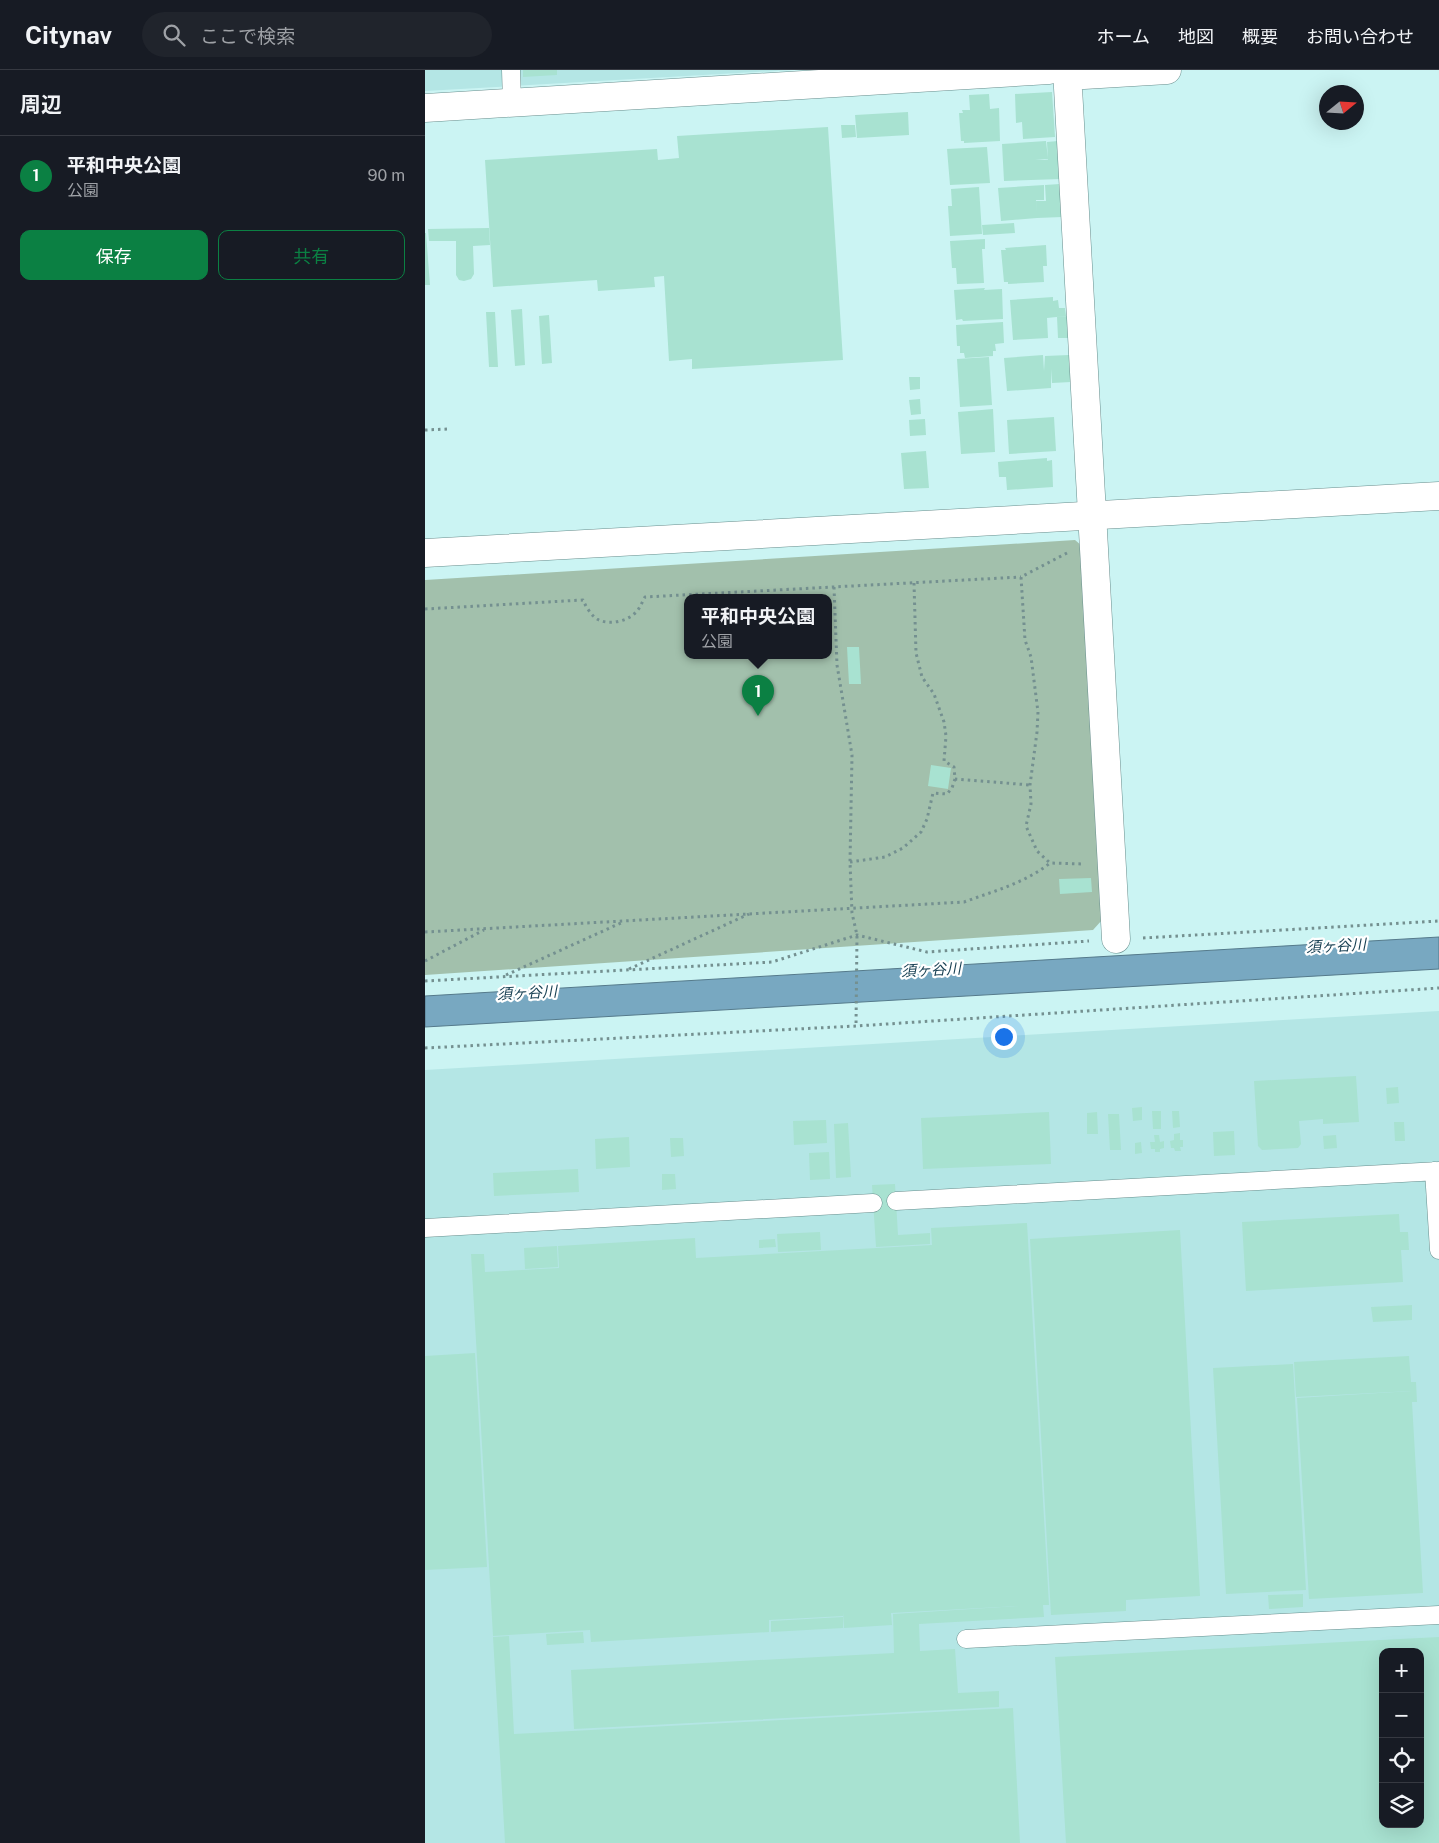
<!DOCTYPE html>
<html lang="ja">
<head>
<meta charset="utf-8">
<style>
  body { margin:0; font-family:"Public Sans","Noto Sans JP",sans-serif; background:#20242c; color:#f1f3f6 }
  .controls { position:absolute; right:15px; bottom:15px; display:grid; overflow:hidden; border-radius:10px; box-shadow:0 5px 20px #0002 }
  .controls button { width:45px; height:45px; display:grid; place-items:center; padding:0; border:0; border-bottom:1px solid #363941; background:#171b24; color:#f1f3f6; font:25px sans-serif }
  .compass { position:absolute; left:894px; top:15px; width:45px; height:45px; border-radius:50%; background:#171b24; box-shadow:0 5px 20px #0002; rotate:72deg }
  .you { position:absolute; left:578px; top:966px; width:18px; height:18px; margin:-12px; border:4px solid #fff; border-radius:50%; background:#1a73e8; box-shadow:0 0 0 8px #1a73e833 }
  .badge { display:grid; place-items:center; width:32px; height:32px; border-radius:50%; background:#0b8043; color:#fff; font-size:16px; font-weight:700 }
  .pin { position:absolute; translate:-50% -41px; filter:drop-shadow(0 1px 2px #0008) }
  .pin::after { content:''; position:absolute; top:26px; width:18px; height:15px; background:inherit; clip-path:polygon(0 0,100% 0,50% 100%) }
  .popup { position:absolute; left:259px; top:524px; width:148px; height:65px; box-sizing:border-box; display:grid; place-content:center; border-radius:10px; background:#171b24; filter:drop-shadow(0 1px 4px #0005); font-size:16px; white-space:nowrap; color:#9ea1a6 }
  .popup b { font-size:19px; color:#f1f3f6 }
  .popup::after { content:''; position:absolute; left:50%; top:100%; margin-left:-10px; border:10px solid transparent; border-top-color:#171b24 }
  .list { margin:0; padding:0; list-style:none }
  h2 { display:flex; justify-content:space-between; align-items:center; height:65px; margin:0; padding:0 20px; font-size:21px }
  h2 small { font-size:16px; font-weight:400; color:#9ea1a6 }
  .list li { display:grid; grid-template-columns:32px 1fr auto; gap:15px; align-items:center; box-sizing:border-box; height:80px; padding:0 20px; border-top:1px solid #363941 }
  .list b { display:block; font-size:19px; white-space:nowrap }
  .list p { margin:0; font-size:16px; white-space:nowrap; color:#9ea1a6 }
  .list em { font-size:16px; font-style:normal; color:#9ea1a6 }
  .actions { display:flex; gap:10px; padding:15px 20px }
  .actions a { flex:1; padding:11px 0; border:1px solid #0b8043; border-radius:10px; text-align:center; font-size:18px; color:#0b8043 }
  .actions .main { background:#0b8043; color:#fff }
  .icon { flex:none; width:28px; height:28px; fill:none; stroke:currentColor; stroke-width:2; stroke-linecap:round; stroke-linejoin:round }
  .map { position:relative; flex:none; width:1014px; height:1773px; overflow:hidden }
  header { display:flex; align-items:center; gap:30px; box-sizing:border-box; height:70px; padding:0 25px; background:#171b24; border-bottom:1px solid #363941 }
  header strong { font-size:24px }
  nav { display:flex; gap:28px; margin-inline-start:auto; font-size:18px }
  .search { width:350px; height:45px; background:#20242c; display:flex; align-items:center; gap:12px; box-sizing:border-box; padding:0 18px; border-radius:28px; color:#9ea1a6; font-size:19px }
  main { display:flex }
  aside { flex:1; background:#171b24 }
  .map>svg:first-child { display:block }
  .built { fill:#b4e6e5; fill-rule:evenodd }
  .green { fill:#a2c0ac; fill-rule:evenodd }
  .water { fill:#78a8c1; stroke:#557a8b }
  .building { fill:#a8e2d1; fill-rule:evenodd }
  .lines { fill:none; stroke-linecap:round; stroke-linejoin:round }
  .lane-casing { stroke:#688e8d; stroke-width:19 }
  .street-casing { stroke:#688e8d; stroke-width:29 }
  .secondary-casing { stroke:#688e8d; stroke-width:29 }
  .path { stroke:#749090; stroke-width:3; stroke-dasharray:2.5 4; stroke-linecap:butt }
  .lane { stroke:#fff; stroke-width:18 }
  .street { stroke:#fff; stroke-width:28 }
  .secondary { stroke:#fff; stroke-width:28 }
  .labels { text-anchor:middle; stroke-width:4.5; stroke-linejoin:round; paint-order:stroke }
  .water-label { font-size:15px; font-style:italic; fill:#153e51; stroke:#fff }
</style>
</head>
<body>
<header>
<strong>Citynav</strong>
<div class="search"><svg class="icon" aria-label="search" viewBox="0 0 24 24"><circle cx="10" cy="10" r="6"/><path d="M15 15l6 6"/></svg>ここで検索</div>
<nav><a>ホーム</a><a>地図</a><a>概要</a><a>お問い合わせ</a></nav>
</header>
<main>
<aside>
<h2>周辺<small></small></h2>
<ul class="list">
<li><span class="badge">1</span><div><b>平和中央公園</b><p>公園</p></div><em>90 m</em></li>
</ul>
<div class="actions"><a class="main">保存</a><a>共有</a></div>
</aside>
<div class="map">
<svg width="1014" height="1773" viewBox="0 0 1014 1773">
  <rect width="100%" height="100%" fill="#cbf4f3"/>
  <path class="built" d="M0,0H367L0,21Z
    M1014,941V1773H0V1000ZM958,1582H995V1754H958Z"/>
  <path class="green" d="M650,470L657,476L677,850L668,860L0,905V510ZM263,527H403V585H263Z"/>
  <path class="water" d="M1014,867V899L0,957V926Z"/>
  <path class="building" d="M98,0H132V5L98,7Z
    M627,22L630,67L598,69L597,52L591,53L590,24Z
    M564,24L565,39L574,38L575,71L539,73V71H536L534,43H538L537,40H545L544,25Z
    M483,42L484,65L432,68L430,45Z
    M416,55H430L431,67L417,68Z
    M403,57L418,290L267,299V289L244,291L239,206L229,207L230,217L173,221L172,210L68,217L60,90L232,79L233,90L254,88L252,66Z
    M621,71L623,89L610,90H623L622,72L633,71L636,109L579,111L577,74Z
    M562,77L565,113L525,115L522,79Z
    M635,114L637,147L612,148L611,131H621L620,115Z
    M619,115V130H611L612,148L576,151L573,118Z
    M554,117L557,164L525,166L523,136H527L526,119Z
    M589,153L590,163L558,165L557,155Z
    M64,158L65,175L48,176L49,204L46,209L39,211L34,210L31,205V171H4L3,159Z
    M0,163H1L5,215H0Z
    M560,169V179H557L559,213L532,214L531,198H527L525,171Z
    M621,175L622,196H618L619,212L583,214V212H579L576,180H581L580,178Z
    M560,218L559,220L577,219L578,249L538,251L537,249L531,250L529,220Z
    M628,227V231L633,230L634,238H640L641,246L622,248L623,268L588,270L585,230Z
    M97,239L100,295L90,296L86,240Z
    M61,242H70L73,297H64Z
    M124,245L127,293L117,294L114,246Z
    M643,246L644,268H633L632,247Z
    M578,252L579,273L570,274L571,281H568V286L540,288L539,283H535V276H532L531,255Z
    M618,285L619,301L620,286L644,285L646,312L627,313L626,299V318L582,321L579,288Z
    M564,287L567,335L535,337L532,289Z
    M484,307H495V319L485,320Z
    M495,329L496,344L486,345L484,330Z
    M568,339L570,382L536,384L533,342Z
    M629,347L631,381L584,384L582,350Z
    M500,349L501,365L485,366L484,350Z
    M501,381L504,418L479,419L476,383Z
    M622,388V391L627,390L628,417L582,420L581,407H574L573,392Z
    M422,577H434L436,614H424Z
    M506,695L526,698L523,719L503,716Z
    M666,808L667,822L635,824L634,809Z
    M931,1006L934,1052L898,1054V1049L874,1051L876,1074L873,1078L837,1080L833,1076L829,1011Z
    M973,1017L974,1033L962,1034L961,1018Z
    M717,1037V1050L708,1051L707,1038Z
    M727,1041H736V1059H728Z
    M747,1041H754L755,1057L748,1058Z
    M624,1042L626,1094L498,1099L496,1048Z
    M672,1042L673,1064H662V1043Z
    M683,1044H694L696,1080H685Z
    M401,1050L402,1073L369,1075L368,1051Z
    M969,1052H979L980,1071H970Z
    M423,1053L426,1107L411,1108L409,1054Z
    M809,1061L810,1085L789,1086L788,1062Z
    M755,1063V1070H758V1077H755L756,1081H750L749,1078H746L745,1071L749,1070V1064Z
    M729,1065H734L735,1072L739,1071V1078L735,1079V1082H730V1079H726L725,1072H730Z
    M911,1065L912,1078L899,1079L898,1066Z
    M204,1067L205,1097L171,1099L170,1069Z
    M245,1068H258L259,1086L246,1087Z
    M716,1072L717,1083L710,1084V1073Z
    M404,1082L405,1109L385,1110L384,1083Z
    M153,1099L154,1122L69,1126L68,1103Z
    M237,1104H250L251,1119L237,1120Z
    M470,1114L473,1165L505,1163V1174L451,1177L447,1115Z
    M974,1144L975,1162H983L984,1180H976L978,1212L821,1221L817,1152Z
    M602,1153L624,1535H618L619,1547L494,1554L495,1581L530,1579L533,1623L574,1621V1637L149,1659L146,1600L469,1583L468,1544L593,1536L466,1543L467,1555L419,1558L418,1542V1546L344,1550V1562L166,1572L165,1560L68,1566L46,1184H59L60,1202L134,1198L133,1176L270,1168L271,1188L507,1175L506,1158Z
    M755,1160L775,1526L701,1530V1541L626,1545L605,1169Z
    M395,1162L396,1180L353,1182L352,1164Z
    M350,1169L351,1177L334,1178V1170Z
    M132,1176L133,1197L100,1199L99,1178Z
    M987,1235V1250L948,1252L946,1237Z
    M50,1283L62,1497L0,1500V1286Z
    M984,1286L986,1312H991L992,1332H987L998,1523L884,1529L872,1328L987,1321L871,1327L869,1292Z
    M868,1294L881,1520L801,1524L788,1298Z
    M878,1524V1537L844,1539L843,1525Z
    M418,1547V1558L346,1562V1551Z
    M158,1562L159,1573L122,1575L121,1564Z
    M84,1566L89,1664L588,1638L595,1773H80L68,1567Z
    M1014,1567V1773H641L630,1587ZM958,1582H995V1754H958Z"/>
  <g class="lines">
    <defs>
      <path id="lane" d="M86,0L87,32
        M1009,1101L1014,1180
        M471,1131L1014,1101
        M0,1158L448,1133
        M541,1569L1014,1545"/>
      <path id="street" d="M642,0L691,869
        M642,6L742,0
        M0,38L624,0"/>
      <path id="secondary" d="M0,483L1014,426"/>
    </defs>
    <use href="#lane" class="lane-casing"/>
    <use href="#street" class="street-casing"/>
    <use href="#secondary" class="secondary-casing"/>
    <path class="path" d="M0,360L23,359
      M642,483L596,507L600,570L606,587L613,642L612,662L605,715L606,734L601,756L612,781L625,793L659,794
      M489,513L491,583L497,607L509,624L519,652L521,666L519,691L529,697L530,709L605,715
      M409,517L412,595L427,685L425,792L427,843L432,865L431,956
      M0,539L158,530C161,537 166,545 172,549C184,556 204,551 212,541C215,538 217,532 220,527L596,507
      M425,792L460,787L478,778L496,762L502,749L508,723L522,724L527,718L530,709
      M0,862L539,832C569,821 600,813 625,793
      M718,868L1014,851
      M0,891L59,860
      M204,899L324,844
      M81,905L198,852
      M0,911L347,892L432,865L502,882L664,871
      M0,978L431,956L1014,918"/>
    <use href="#lane" class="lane"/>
    <use href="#street" class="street"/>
    <use href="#secondary" class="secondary"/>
  </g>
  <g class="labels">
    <g class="water-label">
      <text transform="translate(911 876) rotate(-3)" y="5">須ヶ谷川</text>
      <text transform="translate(506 900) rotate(-3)" y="5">須ヶ谷川</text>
      <text transform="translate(102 923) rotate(-3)" y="5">須ヶ谷川</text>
    </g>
  </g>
</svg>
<div class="controls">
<button>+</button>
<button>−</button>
<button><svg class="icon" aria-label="locate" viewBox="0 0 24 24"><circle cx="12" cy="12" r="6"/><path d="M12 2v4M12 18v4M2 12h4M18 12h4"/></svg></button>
<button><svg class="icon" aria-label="layers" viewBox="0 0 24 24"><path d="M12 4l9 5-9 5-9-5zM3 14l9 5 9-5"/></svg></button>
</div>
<svg class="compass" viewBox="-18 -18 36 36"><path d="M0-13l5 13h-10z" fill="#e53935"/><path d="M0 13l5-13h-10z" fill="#9ea1a6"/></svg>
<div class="you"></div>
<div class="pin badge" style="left:333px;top:646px">1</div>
<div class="popup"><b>平和中央公園</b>公園</div>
</div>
</main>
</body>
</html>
